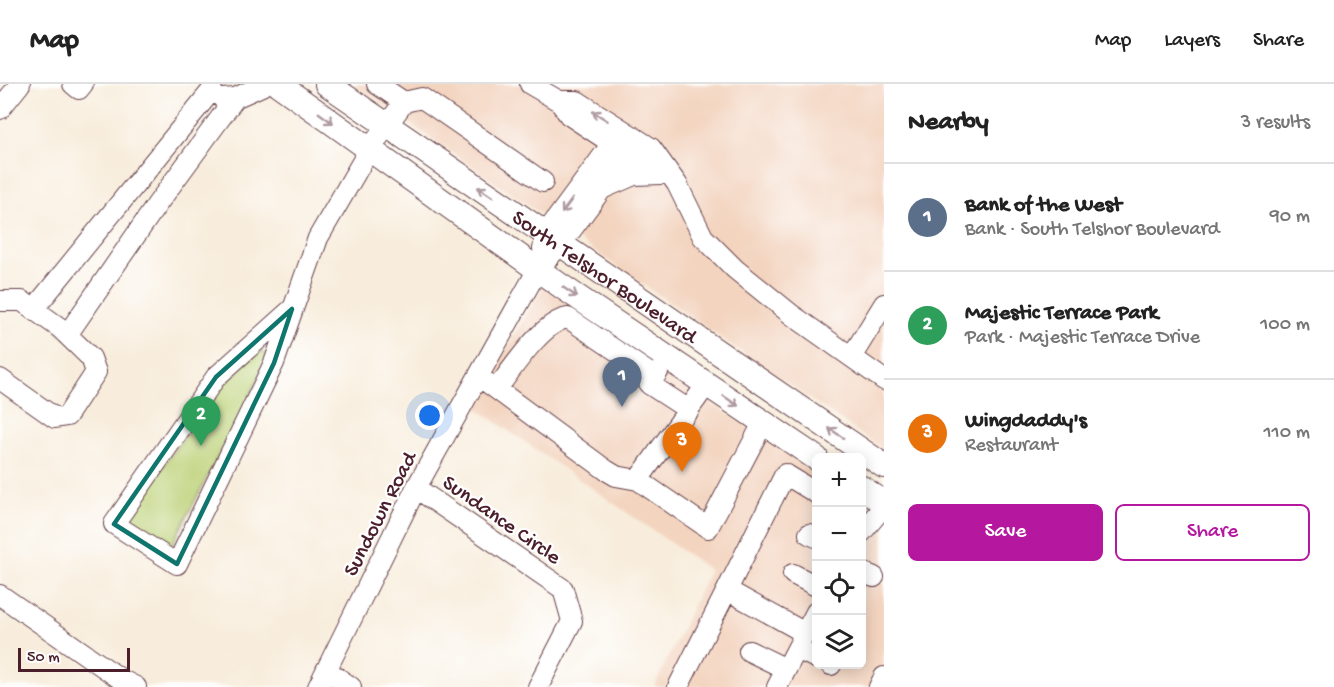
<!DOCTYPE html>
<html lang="en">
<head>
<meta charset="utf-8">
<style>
  body { margin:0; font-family:"Gochi Hand",sans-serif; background:#f6f6f6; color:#222 }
  .controls { position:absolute; right:18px; bottom:18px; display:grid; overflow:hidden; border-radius:9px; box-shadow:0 3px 15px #0003 }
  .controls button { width:54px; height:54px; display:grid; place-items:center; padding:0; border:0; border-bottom:2px solid #e0e0e0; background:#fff; color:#222; font:30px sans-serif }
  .scale { position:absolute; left:18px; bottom:15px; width:112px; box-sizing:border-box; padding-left:6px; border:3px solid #4a1f2b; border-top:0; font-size:16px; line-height:21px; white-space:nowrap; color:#4a1f2b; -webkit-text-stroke:4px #fff; paint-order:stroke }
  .you { position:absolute; left:430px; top:332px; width:21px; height:21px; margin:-15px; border:4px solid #fff; border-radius:50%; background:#1a73e8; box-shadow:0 0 0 9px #1a73e833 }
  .badge { display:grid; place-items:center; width:39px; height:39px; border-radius:50%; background:#b5179e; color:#fff; font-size:20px; font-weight:700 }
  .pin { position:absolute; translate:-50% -50px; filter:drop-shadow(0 2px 3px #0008) }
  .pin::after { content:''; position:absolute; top:32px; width:21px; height:18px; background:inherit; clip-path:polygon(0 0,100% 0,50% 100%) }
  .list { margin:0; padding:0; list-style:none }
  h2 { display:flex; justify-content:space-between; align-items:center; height:78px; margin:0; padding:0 24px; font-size:26px }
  h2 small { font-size:20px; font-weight:400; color:#767676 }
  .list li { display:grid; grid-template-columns:39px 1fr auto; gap:18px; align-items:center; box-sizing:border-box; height:108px; padding:0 24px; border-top:2px solid #e0e0e0 }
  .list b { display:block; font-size:22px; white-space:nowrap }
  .list p { margin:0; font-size:20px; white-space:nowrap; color:#767676 }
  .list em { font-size:20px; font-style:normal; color:#767676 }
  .actions { display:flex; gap:12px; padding:18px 24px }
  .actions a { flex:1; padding:14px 0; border:2px solid #b5179e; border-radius:9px; text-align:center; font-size:21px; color:#b5179e }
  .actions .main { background:#b5179e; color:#fff }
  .icon { flex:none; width:33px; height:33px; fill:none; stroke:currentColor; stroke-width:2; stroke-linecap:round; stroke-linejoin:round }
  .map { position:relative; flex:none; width:884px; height:603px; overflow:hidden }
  header { display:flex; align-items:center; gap:36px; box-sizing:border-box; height:84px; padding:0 30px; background:#fff; border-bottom:2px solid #e0e0e0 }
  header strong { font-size:28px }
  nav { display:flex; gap:33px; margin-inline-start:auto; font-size:21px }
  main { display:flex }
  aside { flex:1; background:#fff }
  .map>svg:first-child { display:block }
  .built { fill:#f3d4bf }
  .green { fill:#bbd074; stroke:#827850; stroke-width:1.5 }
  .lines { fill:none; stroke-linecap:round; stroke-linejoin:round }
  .minor-casing { stroke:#643e46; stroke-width:22 }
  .major-casing { stroke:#643e46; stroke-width:26 }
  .minor { stroke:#fff; stroke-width:20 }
  .major { stroke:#fff; stroke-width:24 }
  .oneway { stroke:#ae9aa0 }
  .marked { fill:none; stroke:#0f766e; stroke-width:4.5; stroke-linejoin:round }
  .labels { text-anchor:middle; stroke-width:4.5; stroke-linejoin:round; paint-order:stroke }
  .street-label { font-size:22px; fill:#4a1f2b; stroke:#fff }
</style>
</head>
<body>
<header>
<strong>Map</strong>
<nav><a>Map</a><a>Layers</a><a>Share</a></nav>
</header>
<main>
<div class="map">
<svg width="884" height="603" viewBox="0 0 884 603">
  <rect width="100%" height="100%" fill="#fff"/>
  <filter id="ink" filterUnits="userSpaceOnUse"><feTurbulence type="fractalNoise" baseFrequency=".0167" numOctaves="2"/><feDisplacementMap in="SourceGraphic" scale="12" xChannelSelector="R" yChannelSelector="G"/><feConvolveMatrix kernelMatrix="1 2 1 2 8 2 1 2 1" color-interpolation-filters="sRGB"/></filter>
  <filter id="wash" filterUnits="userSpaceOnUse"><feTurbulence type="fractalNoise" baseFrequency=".008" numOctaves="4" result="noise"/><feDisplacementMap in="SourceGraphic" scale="24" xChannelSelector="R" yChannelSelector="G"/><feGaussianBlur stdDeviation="1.35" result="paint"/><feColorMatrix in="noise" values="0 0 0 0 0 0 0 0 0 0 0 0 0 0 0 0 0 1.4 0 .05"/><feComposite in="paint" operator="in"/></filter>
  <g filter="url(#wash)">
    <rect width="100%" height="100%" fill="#f8eddc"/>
    <path class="built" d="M352,0H884V366Z
      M543,202L816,390V580H862V422L884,437V603H654L710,486L473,322Z"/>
    <path class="green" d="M258,265L270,273L170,465L124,436L230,288Z"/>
  </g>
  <g filter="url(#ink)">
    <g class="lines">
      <defs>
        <path id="minor" d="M73,0L79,5L83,0
          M530,0L559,17L569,31L628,70L667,89
          M223,15L235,14L266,0
          M559,17H577L651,64L677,100L703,153L735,185L792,231L884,296
          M404,18L422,14L543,98
          M0,25L20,0
          M604,104L634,91L661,90
          M543,165L546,149L619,50
          M0,217H22L60,244L91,274L96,288L67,332L55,334L0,295
          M34,225L212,6
          M292,225L216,293L114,440L177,480L274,279L318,154L369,66L404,18L377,0
          M67,251L158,119L235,14
          M852,272L884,220
          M658,288L649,300L689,326
          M488,299L606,386L616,392L638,396
          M707,300L638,396L708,444L763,339
          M497,305C512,285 543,237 568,234L655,293
          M416,404L563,505L572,537L538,603
          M862,448L884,422
          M809,450L816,453
          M862,488L874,493
          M793,490L816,502
          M727,506L785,390L816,409
          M0,511L122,596L136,603
          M797,565L816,574
          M749,567L786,585
          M830,580L831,581
          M326,586L351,603
          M318,603L416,404L538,185L561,160L638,56
          M678,603L727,506L805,549
          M777,603L816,528
          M879,603L884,593"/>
        <g id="major">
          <path d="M278,0L561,202L816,374"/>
          <path id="s1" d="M327,0L884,382"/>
          <path d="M862,404L884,419"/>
        </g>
      </defs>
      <use href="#minor" class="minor-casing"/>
      <use href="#major" class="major-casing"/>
      <use href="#minor" class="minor"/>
      <use href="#major" class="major"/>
    </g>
    <defs><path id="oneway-shaft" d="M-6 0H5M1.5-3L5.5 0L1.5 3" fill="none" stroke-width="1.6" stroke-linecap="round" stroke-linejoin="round" transform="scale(1.5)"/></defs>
    <g class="oneway">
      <use href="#oneway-shaft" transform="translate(600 32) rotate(-148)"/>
      <use href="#oneway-shaft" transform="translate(326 34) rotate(36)"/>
      <use href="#oneway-shaft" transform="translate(485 108) rotate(-146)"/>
      <use href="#oneway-shaft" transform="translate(567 122) rotate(126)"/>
      <use href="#oneway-shaft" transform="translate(570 208) rotate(34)"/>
      <use href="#oneway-shaft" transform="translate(731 317) rotate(34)"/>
      <use href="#oneway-shaft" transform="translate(836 349) rotate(-146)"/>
    </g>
  </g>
  <path class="marked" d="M292,225L274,279L177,480L114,440L216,293Z"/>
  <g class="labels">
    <g class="street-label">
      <text dy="8" stroke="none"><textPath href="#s1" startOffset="338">South Telshor Boulevard</textPath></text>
      <text transform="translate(378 429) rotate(-63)" y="8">Sundown Road</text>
      <text transform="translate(503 434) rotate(35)" y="8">Sundance Circle</text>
    </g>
  </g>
</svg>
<div class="controls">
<button>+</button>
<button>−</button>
<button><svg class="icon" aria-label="locate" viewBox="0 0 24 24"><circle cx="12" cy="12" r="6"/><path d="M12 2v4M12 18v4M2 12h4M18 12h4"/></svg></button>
<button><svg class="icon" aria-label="layers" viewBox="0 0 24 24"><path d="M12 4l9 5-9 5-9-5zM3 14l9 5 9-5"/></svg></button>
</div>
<div class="scale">50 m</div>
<div class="you"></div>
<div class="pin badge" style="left:622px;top:323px;background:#5c6f8a">1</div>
<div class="pin badge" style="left:201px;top:362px;background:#2e9e5b">2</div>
<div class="pin badge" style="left:682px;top:388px;background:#e8710a">3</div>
</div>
<aside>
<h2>Nearby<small>3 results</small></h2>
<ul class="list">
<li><span class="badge" style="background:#5c6f8a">1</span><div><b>Bank of the West</b><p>Bank · South Telshor Boulevard</p></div><em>90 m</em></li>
<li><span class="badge" style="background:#2e9e5b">2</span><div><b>Majestic Terrace Park</b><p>Park · Majestic Terrace Drive</p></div><em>100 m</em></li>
<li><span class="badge" style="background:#e8710a">3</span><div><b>Wingdaddy's</b><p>Restaurant</p></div><em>110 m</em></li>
</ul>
<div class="actions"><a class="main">Save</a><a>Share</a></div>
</aside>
</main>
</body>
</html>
